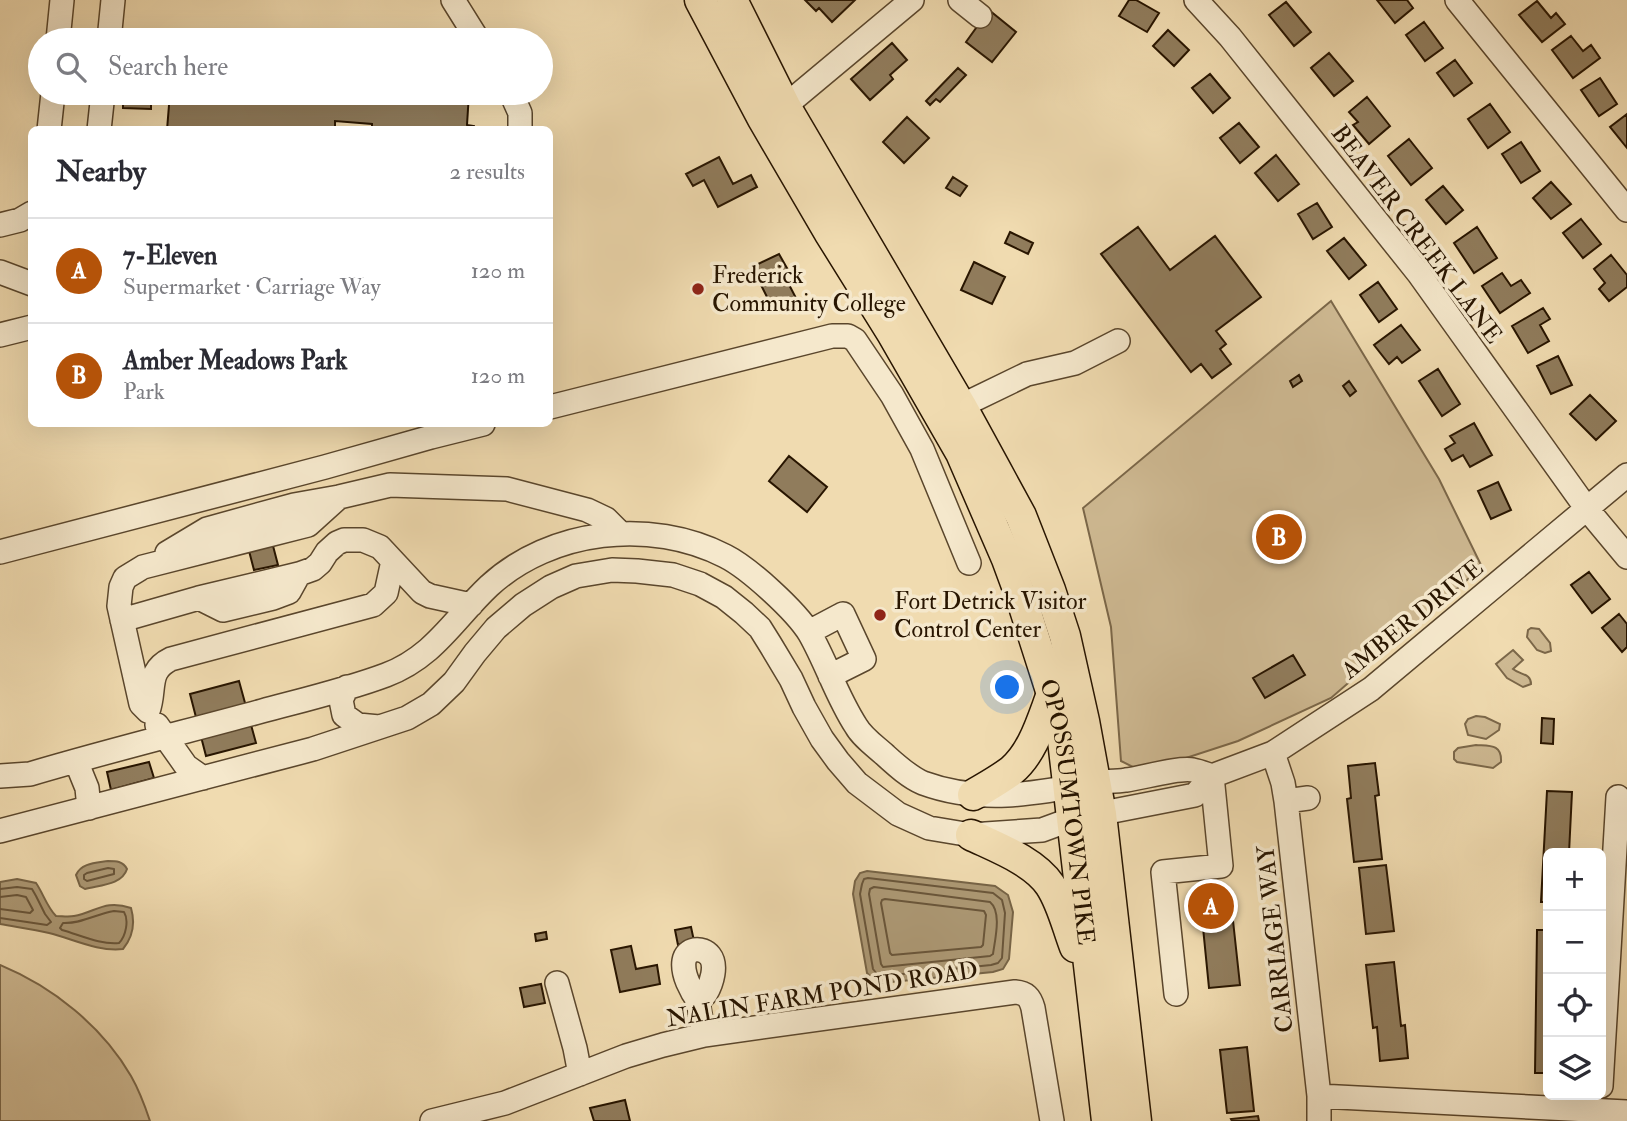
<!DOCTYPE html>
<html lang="en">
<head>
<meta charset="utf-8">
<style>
  body { margin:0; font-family:"IM FELL Double Pica",serif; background:#f2f2f3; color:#2b2b33 }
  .controls { position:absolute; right:21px; bottom:21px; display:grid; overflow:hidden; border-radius:10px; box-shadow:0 7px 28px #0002 }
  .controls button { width:63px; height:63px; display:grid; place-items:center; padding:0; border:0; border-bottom:2px solid #e1e1e2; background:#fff; color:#2b2b33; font:35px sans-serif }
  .you { position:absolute; left:1008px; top:688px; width:24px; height:24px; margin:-18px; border:5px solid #fff; border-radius:50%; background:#1a73e8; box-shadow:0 0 0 10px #1a73e833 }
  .badge { display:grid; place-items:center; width:46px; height:46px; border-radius:50%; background:#b45309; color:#fff; font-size:23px; font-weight:700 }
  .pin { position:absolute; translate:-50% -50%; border:4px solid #fff; box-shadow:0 2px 7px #0006 }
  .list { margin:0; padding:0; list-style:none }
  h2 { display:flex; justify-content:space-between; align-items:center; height:91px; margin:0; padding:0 28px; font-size:30px }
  h2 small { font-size:23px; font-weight:400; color:#7c7c81 }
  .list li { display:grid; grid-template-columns:46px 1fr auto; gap:21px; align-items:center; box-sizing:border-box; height:105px; padding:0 28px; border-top:2px solid #e1e1e2 }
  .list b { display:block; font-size:26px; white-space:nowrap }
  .list p { margin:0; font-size:23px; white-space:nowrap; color:#7c7c81 }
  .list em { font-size:23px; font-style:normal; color:#7c7c81 }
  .icon { flex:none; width:38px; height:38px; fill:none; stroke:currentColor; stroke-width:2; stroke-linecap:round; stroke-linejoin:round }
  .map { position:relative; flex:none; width:1627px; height:1121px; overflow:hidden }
  .search { position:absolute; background:#fff; box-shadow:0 7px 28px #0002; left:28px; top:28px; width:525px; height:77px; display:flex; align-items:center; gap:18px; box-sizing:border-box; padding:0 24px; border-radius:38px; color:#7c7c81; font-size:26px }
  .panel { position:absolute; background:#fff; box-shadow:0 7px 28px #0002; left:28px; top:126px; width:525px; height:301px; border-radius:10px }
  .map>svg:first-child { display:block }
  .green { fill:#ceb992; stroke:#7b6749; stroke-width:2 }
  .water { fill:#ac9874; stroke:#776446; stroke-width:2 }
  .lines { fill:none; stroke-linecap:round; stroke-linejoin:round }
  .shore { stroke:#6a563a; stroke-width:2 }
  .building { fill:#907c5c; stroke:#281500; stroke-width:2 }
  .minor-casing { stroke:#5a462c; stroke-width:26 }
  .major-casing { stroke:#281500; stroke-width:33 }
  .minor { stroke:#f5e8cc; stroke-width:23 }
  .major { stroke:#f0dbb0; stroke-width:30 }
  .poi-dot { fill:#8f2418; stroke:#f5e8cc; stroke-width:2.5 }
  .labels { text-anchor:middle; stroke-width:7; stroke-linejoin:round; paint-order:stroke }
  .street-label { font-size:24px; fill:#281500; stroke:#f5e8cc }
  .poi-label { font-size:24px; fill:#281500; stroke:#f5e8cc; text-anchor:start }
</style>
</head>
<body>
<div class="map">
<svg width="1627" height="1121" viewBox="0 0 1627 1121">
  <rect width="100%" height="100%" fill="#f0dbb0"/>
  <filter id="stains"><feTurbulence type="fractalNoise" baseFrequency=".00286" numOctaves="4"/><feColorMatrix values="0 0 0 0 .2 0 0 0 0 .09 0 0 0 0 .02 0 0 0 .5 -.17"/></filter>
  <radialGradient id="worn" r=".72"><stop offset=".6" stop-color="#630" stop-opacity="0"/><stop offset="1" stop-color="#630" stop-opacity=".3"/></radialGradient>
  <path class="green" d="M1331,301L1439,479L1482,567L1331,698L1238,741L1143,772L1121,761L1111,627L1083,508Z
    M1531,628L1539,629L1550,643L1551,651L1545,653L1537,650L1527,637L1528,630Z
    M1513,650L1523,660L1513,669C1520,675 1531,673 1531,684L1523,687L1507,678L1496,664Z
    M1476,716L1485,717L1500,724L1499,730L1486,739L1468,735L1465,724L1468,719Z
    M1476,745C1490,746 1502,744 1501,762L1493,768L1457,762L1454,759V752L1458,748Z
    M0,965C53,987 102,1026 131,1076C139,1090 145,1106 150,1121H0Z"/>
  <path class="water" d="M108,861C116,861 123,861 127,869C122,885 100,885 85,889L80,886L76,875C81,863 96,863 108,861Z
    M867,871L995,886L1008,895L1013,912L1009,959L1003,969L993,972L881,983L873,980L867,973L853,894L855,881L860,873Z
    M17,879L36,883C43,893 47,907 56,916C62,916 68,917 74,916C96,912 105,899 131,908C135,922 133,937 123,949C98,952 73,939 49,933C33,929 16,927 0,924V882Z"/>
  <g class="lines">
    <path class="shore" d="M108,868L114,869V874L87,881L84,879V875L87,873Z
      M868,878L993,893L1002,900L1005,913L1002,958L998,963L991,965L883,976L877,974L873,969L860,894L862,884L864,879Z
      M874,887L990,902C1002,912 995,939 993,954L990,956L883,967L881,964L869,894L870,889Z
      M0,889L17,887L32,889L36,896L45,914L51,922L47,925L0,918
      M0,897L17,895L26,897L33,910L30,913L0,909
      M885,899L984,911L986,915L983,945L981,947L892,955L890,953L881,903L882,900Z
      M114,911L124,912C129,920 126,936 119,943C101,945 80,935 62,930L60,928L63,923C81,924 96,914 114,911Z"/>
  </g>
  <path class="building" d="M805,0H855L832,22L819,8L816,11Z
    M1129,0H1136L1159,13L1147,32L1119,16Z
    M1377,0H1407L1413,8L1395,23Z
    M1537,1L1551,18L1556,13L1565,24L1542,42L1519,15Z
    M1286,2L1311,32L1294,46L1269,15Z
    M989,10L1016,32L992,62L966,42Z
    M1424,22L1443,48L1425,61L1406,35Z
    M1168,30L1189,50L1174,66L1153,46Z
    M254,36L268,37L267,40H253Z
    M1571,36L1583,51L1591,45L1600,58L1573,78L1552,50Z
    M892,43L907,60L890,75L893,79L870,100L851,79Z
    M1329,53L1353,81L1334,96L1311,68Z
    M1455,60L1472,83L1454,96L1437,73Z
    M958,68L966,75L940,102L936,99L930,105L926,101Z
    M1210,74L1230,98L1213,113L1192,88Z
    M1600,78L1617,104L1599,116L1581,90Z
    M123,93H151V109L123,108Z
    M170,93H469L467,125L474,126V130H372V124L335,121V130H167Z
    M1367,97L1390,126L1369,144L1353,125L1358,122L1349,112Z
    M1490,104L1510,132L1488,148L1468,119Z
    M1627,114V148L1610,127Z
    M907,117L929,138L904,163L883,142Z
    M1239,123L1259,147L1240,163L1220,138Z
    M1409,139L1432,168L1411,185L1388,156Z
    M1521,142L1540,171L1521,183L1502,154Z
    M1276,155L1299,184L1278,201L1255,173Z
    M719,157L733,184L751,175L757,187L718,207L704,180L693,186L686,174Z
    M953,177L967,186L960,196L946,188Z
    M1551,182L1571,204L1551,219L1533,198Z
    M1443,186L1463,210L1446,224L1426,200Z
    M1317,203L1332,227L1313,239L1298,214Z
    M1581,219L1601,244L1583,258L1563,233Z
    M1138,227L1170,270L1215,236L1261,297L1216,331L1226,344L1220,349L1231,364L1212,378L1201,364L1191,372L1101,254Z
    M1477,227L1497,258L1474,273L1454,243Z
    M1010,232L1033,243L1028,254L1005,243Z
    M1344,238L1366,265L1349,279L1327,251Z
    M779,254L788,270L783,273L797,300L774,311L752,267Z
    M1611,255L1627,275V287L1609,301L1599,289L1605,283L1594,269Z
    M974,262L1005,277L992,304L961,290Z
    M1502,273L1511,286L1521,280L1530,293L1500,313L1482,286Z
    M1378,282L1397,309L1379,322L1360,295Z
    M1543,308L1550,319L1540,325L1549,341L1528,353L1512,326Z
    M1401,325L1420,350L1402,363L1397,357L1389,364L1374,345Z
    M1558,356L1572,385L1551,394L1537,366Z
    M1438,369L1460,404L1442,416L1419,381Z
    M1299,375L1302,381L1293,387L1290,381Z
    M1349,381L1356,391L1350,396L1343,386Z
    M1590,395L1616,421L1596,440L1570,414Z
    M1474,423L1492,455L1470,467L1463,455L1452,461L1445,449L1455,443L1450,436Z
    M789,456L827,487L807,512L769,481Z
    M1498,482L1511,510L1491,519L1478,491Z
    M272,542L278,565L254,570L248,547Z
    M1589,572L1610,599L1592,613L1571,585Z
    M1619,614L1627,624V647L1622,652L1602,628Z
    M1293,655L1305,675L1265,698L1253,678Z
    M239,681L256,743L206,756L190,694Z
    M1542,718L1554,719L1553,744L1541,743Z
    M149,762L154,778L111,790L107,772Z
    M1375,763L1379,795L1375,796L1382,859L1354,862L1347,799L1351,798L1348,766Z
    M1547,791L1572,792L1569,853H1548V902H1541Z
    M1386,865L1394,931L1366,934L1359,868Z
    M1230,893L1240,985L1209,988L1200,897Z
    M691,927L694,941L678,945L675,930Z
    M1537,930H1548V1073H1535Z
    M546,932L547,939L536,941L535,934Z
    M631,946L636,969L657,965L660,984L620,992L611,950Z
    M1394,962L1401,1026L1405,1025L1408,1058L1380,1061L1377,1027L1373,1028L1366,965Z
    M541,984L545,1003L524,1007L520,988Z
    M1247,1047L1254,1111L1227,1113L1220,1050Z
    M625,1100L630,1121H594L590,1108Z
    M1258,1116L1259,1121H1232L1231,1119Z"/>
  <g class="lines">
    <defs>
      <path id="minor" d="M453,0L478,40
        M960,0L980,16
        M1196,0L1230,37L1419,274L1587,509L1627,557
        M1457,0L1627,210
        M58,40L62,0
        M109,40L113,0
        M511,93L520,113V130
        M785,106L912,0
        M49,130L53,93
        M99,130L103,93
        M0,225L20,220L32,213
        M0,272L32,284
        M0,335L32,327
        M961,406L1027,374L1075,363L1118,341
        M550,407L832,336H848L855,340L892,395L922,449L969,563
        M339,497L308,525L143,567L125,578L121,587L119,606L141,704L148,711C156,689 146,671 171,659L373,605L386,593L393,561
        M0,552L325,467L431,437L483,424
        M167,553L207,529L294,505L339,497L390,485L507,489L587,510L606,519L620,533
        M199,598L299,574
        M122,620L199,598L223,610L273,598L289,592L299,574L313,569L320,563L327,552L337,543L344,540H363L380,547L422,592L430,596L471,605
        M809,632L843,614L864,659L830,676
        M347,687L341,700L344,715L358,725L379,727
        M157,725L186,766L203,778
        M1273,753L1283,783L1286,801L1319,1096V1121
        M76,761L87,788L89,808
        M0,776L30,774C107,751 185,732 262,711C303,700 346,690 386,675C434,657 454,619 489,586C551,529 651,518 725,556C749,568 796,611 810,634C827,664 837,697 856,726C862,737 875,746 885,755C896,765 909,777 923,783C980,804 1034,794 1092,783C1103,781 1114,782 1126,780C1142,778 1179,767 1193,770C1199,771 1206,774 1212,776
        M1286,801L1308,798
        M0,831L313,749L407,718L431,704L454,682L475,653L496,628L523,605L551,587L576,576L612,570L637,571L673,575L700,584L724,597L744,613L760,628L770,644L791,679L804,707L822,739L838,761L857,783L898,814L929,828L971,835L1042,830L1072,819L1195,795L1212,776L1273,753L1371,689L1627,475
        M557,983L575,1048L580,1074
        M1176,994L1163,872L1221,866L1212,776
        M699,1002C691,991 682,974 684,961C686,948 702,946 710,956C717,965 712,983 706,993C704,996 700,998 699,1002C698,1008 703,1028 704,1035
        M1601,1086L1618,797
        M1319,1096L1627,1112
        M432,1121L505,1103L626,1056L663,1045L704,1035L1015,992C1026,993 1030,997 1033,1008L1052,1121"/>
      <g id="major">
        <path id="s1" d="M700,0L763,119L829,232L892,333L961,453L1007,559L1021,597L1052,694L1063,740L1107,1121"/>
        <path d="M732,0L785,106L961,406L996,470L1021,516L1050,590L1065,636L1084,721L1101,814L1136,1121"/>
        <path d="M973,795C986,787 999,780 1011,771C1033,753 1042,720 1052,694"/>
        <path d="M971,835C996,847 1034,861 1050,885C1062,903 1067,926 1075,947"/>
      </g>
    </defs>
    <use href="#minor" class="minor-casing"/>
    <use href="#major" class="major-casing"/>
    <use href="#minor" class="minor"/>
    <use href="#major" class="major"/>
  </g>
  <g class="poi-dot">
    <circle cx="698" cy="289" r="7"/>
    <circle cx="880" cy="615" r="7"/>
  </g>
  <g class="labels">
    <g class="street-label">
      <text transform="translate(1417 234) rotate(53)" y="8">BEAVER CREEK LANE</text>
      <text transform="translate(1412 619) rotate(-39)" y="8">AMBER DRIVE</text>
      <text dy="8" stroke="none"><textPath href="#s1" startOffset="900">OPOSSUMTOWN PIKE</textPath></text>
      <text transform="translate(1275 939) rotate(-96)" y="8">CARRIAGE WAY</text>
      <text transform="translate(822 994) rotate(-9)" y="8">NALIN FARM POND ROAD</text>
    </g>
    <g class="poi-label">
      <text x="712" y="283">Frederick<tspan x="712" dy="28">Community College</tspan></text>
      <text x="894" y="609">Fort Detrick Visitor<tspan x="894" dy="28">Control Center</tspan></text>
    </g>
  </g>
  <rect width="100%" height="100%" filter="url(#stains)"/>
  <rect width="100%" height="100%" fill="url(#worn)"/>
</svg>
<div class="controls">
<button>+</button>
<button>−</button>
<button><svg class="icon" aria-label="locate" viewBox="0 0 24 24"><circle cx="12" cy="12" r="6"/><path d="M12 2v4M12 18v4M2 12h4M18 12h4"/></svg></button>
<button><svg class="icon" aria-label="layers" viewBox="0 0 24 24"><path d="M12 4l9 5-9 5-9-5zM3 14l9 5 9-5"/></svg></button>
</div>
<div class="you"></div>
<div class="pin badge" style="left:1211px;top:906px">A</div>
<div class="pin badge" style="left:1279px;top:537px">B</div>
<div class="search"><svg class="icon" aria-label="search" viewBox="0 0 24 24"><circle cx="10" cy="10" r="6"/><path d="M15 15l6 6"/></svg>Search here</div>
<section class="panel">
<h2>Nearby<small>2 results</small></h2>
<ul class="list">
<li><span class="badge">A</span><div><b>7-Eleven</b><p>Supermarket · Carriage Way</p></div><em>120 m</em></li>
<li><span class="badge">B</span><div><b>Amber Meadows Park</b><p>Park</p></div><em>120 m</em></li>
</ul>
</section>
</div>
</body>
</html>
